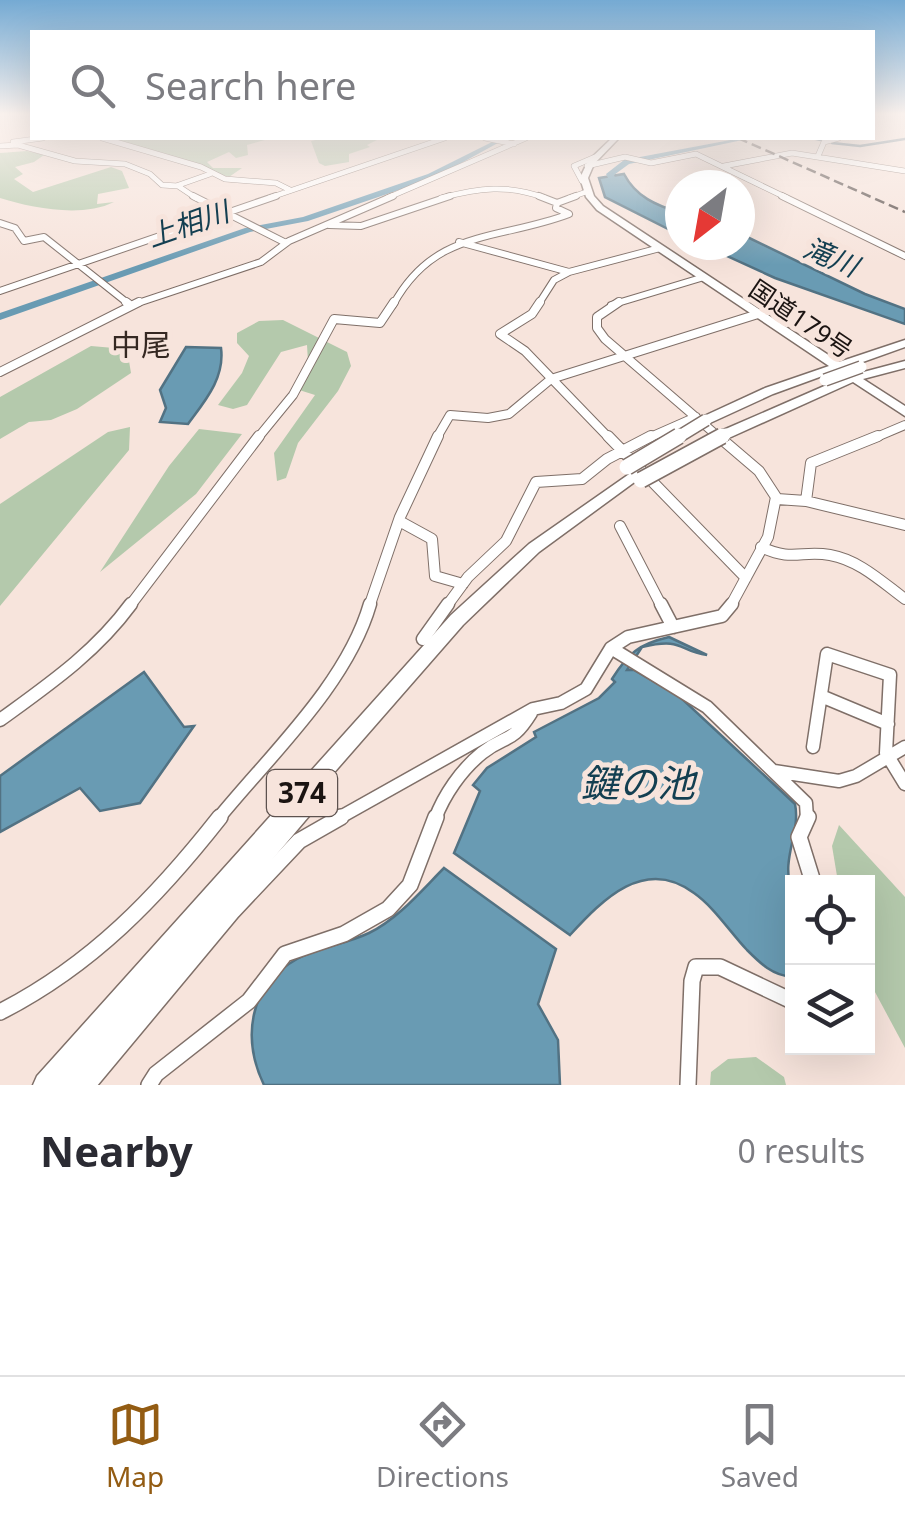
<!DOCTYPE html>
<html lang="en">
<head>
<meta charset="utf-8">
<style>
  body { margin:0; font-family:"Noto Sans","Noto Sans JP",sans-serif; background:#f7f7f7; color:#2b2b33 }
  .controls { position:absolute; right:30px; bottom:30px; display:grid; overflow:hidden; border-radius:0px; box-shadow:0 10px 40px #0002 }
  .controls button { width:90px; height:90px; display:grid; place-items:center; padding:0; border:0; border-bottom:2px solid #e1e1e2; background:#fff; color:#2b2b33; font:50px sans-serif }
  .compass { position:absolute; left:665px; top:170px; width:90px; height:90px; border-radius:50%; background:#fff; box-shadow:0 10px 40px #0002; rotate:211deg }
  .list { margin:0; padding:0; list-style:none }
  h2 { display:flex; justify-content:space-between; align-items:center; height:130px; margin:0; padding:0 40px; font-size:42px }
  h2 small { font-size:32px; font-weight:400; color:#7c7c81 }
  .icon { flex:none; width:55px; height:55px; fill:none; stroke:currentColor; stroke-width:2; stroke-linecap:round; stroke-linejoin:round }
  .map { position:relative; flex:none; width:905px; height:1085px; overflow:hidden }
  .search { position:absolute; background:#fff; box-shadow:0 10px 40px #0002; left:30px; right:30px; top:30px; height:110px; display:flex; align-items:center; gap:25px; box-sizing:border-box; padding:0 35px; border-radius:0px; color:#7c7c81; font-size:38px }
  .sheet { height:290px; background:#fff }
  nav { display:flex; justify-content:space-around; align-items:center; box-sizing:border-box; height:140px; border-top:2px solid #e1e1e2; background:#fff; font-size:28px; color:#7c7c81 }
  nav a { display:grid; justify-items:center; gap:5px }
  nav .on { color:#935c13 }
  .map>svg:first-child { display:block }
  .green { fill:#b4c9ac }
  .water { fill:#699bb3; stroke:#527283; stroke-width:2.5 }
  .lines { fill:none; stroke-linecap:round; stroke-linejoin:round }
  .stream { stroke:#527283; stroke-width:2.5 }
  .river { fill:#699bb3; fill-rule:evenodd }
  .minor-far5-casing { stroke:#7f6f68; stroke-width:6 }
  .minor-far4-casing { stroke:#7f6f68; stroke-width:8 }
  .minor-far3-casing { stroke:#7f6f68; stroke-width:10 }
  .minor-far2-casing { stroke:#7f6f68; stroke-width:12 }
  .minor-far1-casing { stroke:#7f6f68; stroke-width:15 }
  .minor-casing { stroke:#7f6f68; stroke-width:18 }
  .highway-casing { stroke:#7f6f68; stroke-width:3 }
  .minor-far5 { stroke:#fff; stroke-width:5 }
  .minor-far4 { stroke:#fff; stroke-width:6 }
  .minor-far3 { stroke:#fff; stroke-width:8 }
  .minor-far2 { stroke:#fff; stroke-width:10 }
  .minor-far1 { stroke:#fff; stroke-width:12 }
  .minor { stroke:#fff; stroke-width:15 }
  .highway { fill:#fff; fill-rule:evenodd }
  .rail { stroke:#493f3c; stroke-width:2.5; stroke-dasharray:10 5; stroke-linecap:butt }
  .highway-bridge-far1-casing { stroke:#7f6f68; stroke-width:14; stroke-linecap:butt }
  .highway-bridge-casing { stroke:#7f6f68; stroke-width:18; stroke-linecap:butt }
  .highway-bridge-far1 { stroke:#fff; stroke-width:11 }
  .highway-bridge { stroke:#fff; stroke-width:15 }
  .labels { text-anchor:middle; stroke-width:10; stroke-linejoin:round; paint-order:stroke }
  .far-street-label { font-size:25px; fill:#1b1412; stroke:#f7e4dc }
  .far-water-label { font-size:28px; font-style:italic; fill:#133f51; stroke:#f7e4dc }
  .shield { fill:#f7e4dc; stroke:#5d524f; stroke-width:2.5 }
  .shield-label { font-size:28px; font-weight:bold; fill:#1b1412 }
  .far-quarter-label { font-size:30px; fill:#352822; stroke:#f7e4dc }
  .near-water-label { font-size:38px; font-style:italic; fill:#133f51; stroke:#f7e4dc }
</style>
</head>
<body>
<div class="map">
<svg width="905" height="1085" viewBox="0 0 905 1085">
  <rect width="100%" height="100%" fill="#f7e4dc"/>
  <path class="green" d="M107,138H272L247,145L248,155L236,158L229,152L207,162L213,168H242L229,177Z
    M325,138H324H381L367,145L370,147L349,154V162L325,166L319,163L311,141Z
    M27,151L44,155L34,162L15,167L23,174L14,179L33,192L111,167L122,171L129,188L98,194L97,204L114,202C82,218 32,208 0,198V153Z
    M283,320L347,352L351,366L338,391L298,443L286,478L277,481L274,453L315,395L296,389L308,362L307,345L281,352L247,405L233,409L218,405L242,373L249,356L237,343V333L259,321Z
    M91,346L114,348L128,355L131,373L77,409L51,420L29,422L0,439V397Z
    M130,427L129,450L0,606V504L108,432Z
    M199,429L242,434L196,494L100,572L169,466Z
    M839,825L905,897V1048L868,979V882H838L832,846Z
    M756,1057L784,1077L786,1085H710L711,1072L728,1059Z"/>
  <path class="water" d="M624,174C636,197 656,205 680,213V235L605,197L599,178Z
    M741,234L865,294L905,309V324L775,278L703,245H740Z
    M186,347L221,348C225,378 205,401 188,424L160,422L166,408L160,390Z
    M669,637L707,655C678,651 684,637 642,647L627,670H634L679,696L795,804C801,833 780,860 792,890V977C772,975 761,964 747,950C730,932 714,907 694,893C645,856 603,899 570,935L454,853L480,791L473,785L487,768L536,737L534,732L599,698L615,682L612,679C628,653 639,644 669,637Z
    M144,672L184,727L194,726L140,803L100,811L80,788L0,832V776Z
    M444,868L556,949L538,1004L558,1040L560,1085H264C242,1039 248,986 297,959C319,947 346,944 369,933C398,919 422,890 444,868Z"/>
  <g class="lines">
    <path class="stream" d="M812,138L825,141
      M832,143L860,146L905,139"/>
    <path class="river" d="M500,138H507L434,178L308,221L250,232L0,320V313L245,228L303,217L428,174Z
      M741,138H752L629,164L614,175L622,193H616L606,174L624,160Z"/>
    <defs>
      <path id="minor-far5" d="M102,138L201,167L225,179L276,183L290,190
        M485,138L514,144
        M13,142L43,138
        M0,146L18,145L75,161L125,164L150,174L162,185L178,186L196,198
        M818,156L824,142L839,138
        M587,166L625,157L651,163L696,154L787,198
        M724,166L792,153L905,171
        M582,181L574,166L595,157
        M176,186L210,174
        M269,198L445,138
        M387,198L526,138
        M441,198C479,188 508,184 545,198
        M569,198L586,192"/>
      <path id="minor-far4" d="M193,196L286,243
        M539,196L557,203L576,196
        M782,196L905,256
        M0,223L15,228L24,241L44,237L130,305
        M329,225L361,226L450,196
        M459,242L569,272
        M0,291L276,196
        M132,305L261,262L289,241L393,196
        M393,305C435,228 498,241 569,214L556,208L557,203
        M538,305L554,280L569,272L660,248
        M611,305L704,277"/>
      <path id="minor-far3" d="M126,302L130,305
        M540,302L532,314L500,334L525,351L610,439
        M619,302L597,317V328L605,339L721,439
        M0,372L139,302
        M257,439L293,395L334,319L380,323L394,302
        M436,439L450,415L488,418L509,414L551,379L758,314
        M646,439L696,417
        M872,439L905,425"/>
      <path id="minor-far2" d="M608,436L746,578
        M718,436L759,471L776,497L768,537L730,607
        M777,499L806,501L905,525
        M806,501L811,463L878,436
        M401,522L432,539L435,576L463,584
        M620,526L662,607
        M761,547C793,562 801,550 830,555C859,560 882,582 905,599
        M129,607L259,436
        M369,607L400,517L438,436
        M446,607L468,577L506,541L536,482L582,479L607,459L651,436"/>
      <path id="minor-far1" d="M661,604L673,627
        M423,639L448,604
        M611,648L707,707L806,803L807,819
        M821,696L888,724
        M0,720C48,685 95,653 131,604
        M813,747L827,654L890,675L886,753L905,784
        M774,771L839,781L856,776L905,747
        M218,819C270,755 347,684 370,604
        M337,819L533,709L561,703L586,689L611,648L628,637L722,616L732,604
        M435,819C444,795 461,770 482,753C506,734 511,745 531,713"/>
      <path id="minor" d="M808,817L799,837L813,882
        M0,1012C92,965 157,897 220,817
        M88,1085L233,911L299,841L341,817
        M149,1085L156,1074L249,1001L285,954L344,934L388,909L410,885L436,817
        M688,1085L692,981L696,967H720L792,1001"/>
      <path id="highway" d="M612,138H619L594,164L588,178L594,196L603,206L839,362L905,340V347L846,368L856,374L905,361V368L863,379L905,406V416L853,382L731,437H721L720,434L721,431L845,377L836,371L773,394L710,423H702V417L765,388L829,366L597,210L586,197L580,178L588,161Z
        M635,470L640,472L642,475L640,478L539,552L463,625L332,775L335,782L332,789L81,1085H33L37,1076L451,615L529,544Z"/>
    </defs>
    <use href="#minor-far5" class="minor-far5-casing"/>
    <use href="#minor-far4" class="minor-far4-casing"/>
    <use href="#minor-far3" class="minor-far3-casing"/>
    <use href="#minor-far2" class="minor-far2-casing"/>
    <use href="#minor-far1" class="minor-far1-casing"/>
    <use href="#minor" class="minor-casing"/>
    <use href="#highway" class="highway-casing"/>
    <use href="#minor-far5" class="minor-far5"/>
    <use href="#minor-far4" class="minor-far4"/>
    <use href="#minor-far3" class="minor-far3"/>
    <use href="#minor-far2" class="minor-far2"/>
    <use href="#minor-far1" class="minor-far1"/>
    <use href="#minor" class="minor"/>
    <use href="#highway" class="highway"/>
    <path class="rail" d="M738,138L905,212"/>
    <defs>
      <path id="highway-bridge-far1" d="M825,380L861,367
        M675,439L706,420
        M718,439L726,434"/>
      <path id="highway-bridge" d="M627,467L679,436
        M641,480L722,436"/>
    </defs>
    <use href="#highway-bridge-far1" class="highway-bridge-far1-casing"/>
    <use href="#highway-bridge" class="highway-bridge-casing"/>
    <use href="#highway-bridge-far1" class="highway-bridge-far1"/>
    <use href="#highway-bridge" class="highway-bridge"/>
  </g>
  <linearGradient id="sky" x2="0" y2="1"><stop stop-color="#75aad3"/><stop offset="0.43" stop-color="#fbf3ef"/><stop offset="1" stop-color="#fbf3ef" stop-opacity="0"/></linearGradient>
  <rect width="905" height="265" fill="url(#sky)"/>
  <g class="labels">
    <g class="far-street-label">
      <text transform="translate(801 319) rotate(34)" y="9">国道179号</text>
    </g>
    <g class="far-water-label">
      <text transform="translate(188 224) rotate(-19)" y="10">上相川</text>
      <text transform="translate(831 257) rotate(23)" y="10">滝川</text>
    </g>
    <rect class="shield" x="267" y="770" width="70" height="46" rx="8"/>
    <g class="shield-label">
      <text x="302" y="803">374</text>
    </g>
    <g class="far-quarter-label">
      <text x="141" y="356">中尾</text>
    </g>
    <g class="near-water-label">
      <text x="638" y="797">鍵の池</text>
    </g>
  </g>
</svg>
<div class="controls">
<button><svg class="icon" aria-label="locate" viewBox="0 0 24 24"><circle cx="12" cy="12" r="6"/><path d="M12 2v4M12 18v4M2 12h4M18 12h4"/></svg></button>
<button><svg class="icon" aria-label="layers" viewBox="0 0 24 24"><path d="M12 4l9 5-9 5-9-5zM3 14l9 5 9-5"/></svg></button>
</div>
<svg class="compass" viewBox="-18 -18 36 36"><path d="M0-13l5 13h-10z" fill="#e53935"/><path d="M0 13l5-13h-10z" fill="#7c7c81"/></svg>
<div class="search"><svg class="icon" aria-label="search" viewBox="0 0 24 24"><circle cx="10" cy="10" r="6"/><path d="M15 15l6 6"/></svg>Search here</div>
</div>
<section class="sheet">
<h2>Nearby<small>0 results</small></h2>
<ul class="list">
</ul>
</section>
<nav>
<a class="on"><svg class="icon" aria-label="map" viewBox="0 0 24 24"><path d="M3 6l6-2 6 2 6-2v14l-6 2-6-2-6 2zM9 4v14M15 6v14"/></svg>Map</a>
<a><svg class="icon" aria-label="directions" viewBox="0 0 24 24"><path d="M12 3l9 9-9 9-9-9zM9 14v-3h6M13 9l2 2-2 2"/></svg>Directions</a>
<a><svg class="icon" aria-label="saved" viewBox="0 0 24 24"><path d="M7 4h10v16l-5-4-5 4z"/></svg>Saved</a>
</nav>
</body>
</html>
